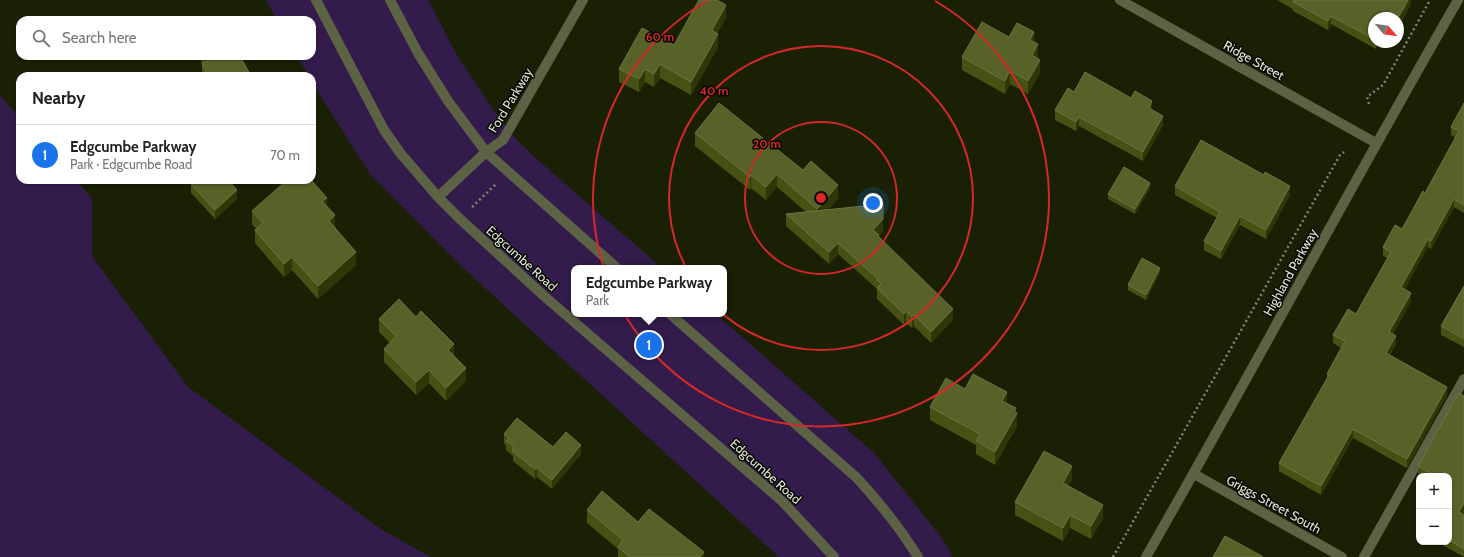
<!DOCTYPE html>
<html lang="en">
<head>
<meta charset="utf-8">
<style>
  body { margin:0; font-family:Cabin,sans-serif; background:#f6f6f6; color:#222 }
  .controls { position:absolute; right:12px; bottom:12px; display:grid; overflow:hidden; border-radius:8px; box-shadow:0 1px 3px #0004 }
  .controls button { width:36px; height:36px; display:grid; place-items:center; padding:0; border:0; border-bottom:1px solid #e0e0e0; background:#fff; color:#222; font:20px sans-serif }
  .compass { position:absolute; left:1368px; top:12px; width:36px; height:36px; border-radius:50%; background:#fff; box-shadow:0 1px 3px #0004; rotate:119deg }
  .you { position:absolute; left:873px; top:203px; width:14px; height:14px; margin:-10px; border:3px solid #fff; border-radius:50%; background:#1a73e8; box-shadow:0 0 0 6px #1a73e833 }
  .badge { display:grid; place-items:center; width:26px; height:26px; border-radius:50%; background:#1a73e8; color:#fff; font-size:13px; font-weight:700 }
  .pin { position:absolute; translate:-50% -50%; border:2px solid #fff; box-shadow:0 1px 4px #0006 }
  .popup { position:absolute; left:571px; top:265px; width:156px; height:52px; box-sizing:border-box; display:grid; place-content:center; border-radius:8px; background:#fff; filter:drop-shadow(0 1px 3px #0005); font-size:13px; white-space:nowrap; color:#767676 }
  .popup b { font-size:15px; color:#222 }
  .popup::after { content:''; position:absolute; left:50%; top:100%; margin-left:-8px; border:8px solid transparent; border-top-color:#fff }
  .list { margin:0; padding:0; list-style:none }
  h2 { display:flex; justify-content:space-between; align-items:center; height:52px; margin:0; padding:0 16px; font-size:17px }
  h2 small { font-size:13px; font-weight:400; color:#767676 }
  .list li { display:grid; grid-template-columns:26px 1fr auto; gap:12px; align-items:center; box-sizing:border-box; height:60px; padding:0 16px; border-top:1px solid #e0e0e0 }
  .list b { display:block; font-size:15px; white-space:nowrap }
  .list p { margin:0; font-size:13px; white-space:nowrap; color:#767676 }
  .list em { font-size:13px; font-style:normal; color:#767676 }
  .icon { flex:none; width:22px; height:22px; fill:none; stroke:currentColor; stroke-width:2; stroke-linecap:round; stroke-linejoin:round }
  .map { position:relative; flex:none; width:1464px; height:557px; overflow:hidden }
  .search { position:absolute; background:#fff; box-shadow:0 1px 3px #0004; left:16px; top:16px; width:300px; height:44px; display:flex; align-items:center; gap:10px; box-sizing:border-box; padding:0 14px; border-radius:12px; color:#767676; font-size:15px }
  .panel { position:absolute; background:#fff; box-shadow:0 1px 3px #0004; left:16px; top:72px; width:300px; height:112px; border-radius:12px }
  .map>svg:first-child { display:block }
  .green { fill:#331c4c }
  .lines { fill:none; stroke-linecap:round; stroke-linejoin:round }
  .path { stroke:#7f856e; stroke-width:2.5; stroke-dasharray:2 3; stroke-linecap:butt }
  .minor { stroke:#5c6345; stroke-width:10 }
  .wall { fill:#465113 }
  .shaded-wall { fill:#2e3705 }
  .building { fill:#576128; stroke:#6c7543 }
  .ring { fill:none; stroke:#d62828; stroke-width:2 }
  .labels { text-anchor:middle; stroke-width:3; stroke-linejoin:round; paint-order:stroke }
  .street-label { font-size:13px; fill:#dfe4d3; stroke:#060801 }
  .centre { fill:#d62828; stroke:#060801; stroke-width:2 }
  .ring-label { font-size:12px; text-anchor:middle; font-weight:bold; fill:#d62828; stroke:#060801; stroke-width:3; stroke-linejoin:round; paint-order:stroke }
</style>
</head>
<body>
<div class="map">
<svg width="1464" height="557" viewBox="0 0 1464 557">
  <rect width="100%" height="100%" fill="#1a2004"/>
  <path class="green" d="M266,0H428L459,59L495,112L521,145L525,147L532,155L662,268H574V314H716L874,453L941,537L953,557H779L460,265L370,174L313,84L312,76H309L297,56H312V20H277Z
    M0,95L20,118V180H76L92,199V256L188,387L382,530L431,557H0Z"/>
  <g class="lines">
    <path class="path" d="M1369,104L1367,97L1383,85L1430,0
      M472,207L496,184
      M1113,557L1340,155L1344,152"/>
    <path class="minor" d="M316,0L384,130L401,154L438,197L460,219L544,296L782,501L834,557
      M390,0L418,53L448,101L486,152L617,268
      M1120,0L1376,143
      M438,197L486,152L503,140L583,0
      M670,314L857,478C880,503 900,528 918,557
      M1194,474L1342,557
      M1146,557C1252,372 1352,184 1458,0
      M1364,557L1464,379"/>
  </g>
  <path class="wall" d="M1277,0H1411V4L1398,27V18H1374V42H1380L1376,49L1331,24L1328,30L1293,11V9Z
    M726,18L717,33L718,47L691,95L660,78L654,87L645,82L639,92L619,82V69L674,45Z
    M1009,37L1034,42L1038,57L1037,59L1040,73L1028,94L1010,84L1005,94L962,70V57Z
    M200,56H240L251,76H202V63L200,59Z
    M1074,92L1152,110L1163,125L1143,161L1079,126L1076,131L1055,120V110Z
    M1464,103V213L1454,207L1431,249L1428,247L1404,289L1411,301L1393,334L1396,344L1390,355L1447,395L1407,468L1353,438L1321,495L1279,471V463L1327,379V374L1341,348L1333,343V335L1356,314L1387,258L1383,256V247L1402,229L1425,193L1455,138L1451,135V127Z
    M695,133L838,198L828,210L883,204V231L879,236V237L953,320L931,343L914,326L912,328L906,323L904,325L877,299V289L838,254L829,264L786,226V214L806,212L777,187L766,200L751,188L750,190L695,146Z
    M191,184L237,199L215,219L191,193Z
    M1175,186L1290,195L1266,239L1240,225L1221,259L1204,250V241L1217,218L1175,195Z
    M1150,188L1135,214L1108,199V194Z
    M327,206L335,227L356,265L318,299L292,270L284,277L255,243V230L256,229L252,224V211Z
    M1160,273L1146,300L1128,290V285Z
    M1464,286V347L1441,335V326Z
    M379,319L454,355L466,381L446,401L429,383L416,395L384,362V349L390,343L379,332Z
    M965,389L1007,403L1016,412L1017,426L995,465L976,454V445L930,420V407Z
    M1464,396V512L1463,514L1464,515V557L1437,542H1449V476H1422L1418,474V466Z
    M504,434L553,447L581,454L552,489L537,477L535,479L513,461V456L506,450V446L504,443Z
    M1072,479L1068,486L1103,518L1091,539L1070,528L1063,541L1015,515V502Z
    M587,510L638,522L704,557H618V549L587,523Z"/>
  <path class="shaded-wall" d="M1408,0H1411V4L1398,27V18Z
    M726,5V18L712,43V30Z
    M1331,16V24L1328,30V21Z
    M1034,32V45L1030,40Z
    M718,34V47L691,95V82Z
    M1376,42H1380L1376,49Z
    M1038,44V57L1032,69V55Z
    M1040,60V73L1028,94V81Z
    M660,64V78L654,87V74Z
    M645,69V82L639,92V79Z
    M1010,71V84L1005,94V81Z
    M1152,101V111L1149,108Z
    M1163,116V125L1143,161V152Z
    M1079,117V126L1076,131V122Z
    M777,174V187L766,200V187Z
    M751,175V188L750,190V177Z
    M1150,183V188L1135,214V209Z
    M838,185V198L817,222V209Z
    M1290,186V195L1266,239V230Z
    M237,190V199L215,219V210Z
    M327,198V211L322,201Z
    M1454,199V207L1431,249V241Z
    M335,215V228L329,221Z
    M1240,216V225L1221,259V251Z
    M883,219V231L879,236V247L873,230Z
    M1428,239V247L1401,296V287Z
    M838,243V254L829,264V252Z
    M356,252V265L318,299V286Z
    M292,257V270L284,277V264Z
    M1160,268V273L1146,300V295Z
    M1411,293V301L1389,341V332Z
    M953,309V320L931,343V332Z
    M906,311V323L904,325V314Z
    M914,315V326L912,328V317Z
    M1396,336V344L1386,361V353Z
    M454,344V357L448,350Z
    M466,368V381L446,401V388Z
    M429,370V383L416,395V382Z
    M1447,387V395L1407,468V459Z
    M1007,392V405L1002,401Z
    M1016,408V414L1017,413V426L995,465V452Z
    M1353,429V438L1321,495V486Z
    M581,445V454L552,489V480Z
    M1072,466V479L1063,496V483Z
    M537,468V477L535,479V469Z
    M1464,503V512L1459,520V512Z
    M1103,505V518L1091,539V526Z
    M1070,515V528L1063,541V528Z
    M704,552V557H700Z"/>
  <path class="building" d="M699,0H717L726,5L712,30L718,34L691,82L660,64L654,74L645,69L639,79L619,69L642,28L674,45Z
    M1293,0H1408L1398,18L1391,14L1389,18H1374V39L1331,16L1328,21L1293,2L1294,0Z
    M982,22L1009,37L1017,23L1034,32L1030,40L1038,44L1032,55L1040,60L1028,81L1010,71L1005,81L962,57Z
    M205,56H240L251,76H208L202,63L208,61Z
    M1085,72L1131,98L1135,91L1152,101L1149,108L1163,116L1143,152L1079,117L1076,122L1055,110L1068,88L1074,92Z
    M719,103L803,170L811,161L838,185L817,209L777,174L766,187L751,175L750,177L695,133Z
    M1464,103V205L1454,199L1431,241L1428,239L1401,287L1411,293L1389,332L1396,336L1386,353L1447,387L1407,459L1353,429L1321,486L1279,463L1329,375L1327,374L1345,341L1333,335L1348,309L1356,314L1391,252L1383,247L1395,225L1402,229L1423,191L1425,193L1459,131L1451,127Z
    M1201,140L1264,175L1265,172L1290,186L1266,230L1240,216L1221,251L1204,241L1220,212L1175,186Z
    M1124,167L1150,183L1135,209L1108,194Z
    M196,180H228L237,190L215,210L191,184Z
    M287,180H304L308,184L312,181L327,198L322,201L335,215L329,221L356,252L318,286L292,257L284,264L255,230L263,223L252,211Z
    M883,204V219L873,230L879,235L878,236L953,309L931,332L914,315L912,317L906,311L904,314L877,288L881,284L877,280L878,279L838,243L829,252L786,214Z
    M1142,258L1160,268L1146,295L1128,285Z
    M1464,286V339L1441,326Z
    M399,299L416,317L421,311L454,344L448,350L466,368L446,388L429,370L416,382L384,349L396,336L379,319Z
    M973,374L1007,392L1002,401L1016,408L1014,411L1017,413L995,452L976,441L980,434L930,407L946,378L965,389Z
    M1459,393L1464,396V503L1459,512L1464,515V549L1449,540V476H1435L1418,466Z
    M517,418L553,447L566,432L581,445L552,480L537,468L535,469L513,452V446L506,441L509,438L504,434Z
    M1044,451L1072,466L1063,483L1103,505L1091,526L1070,515L1063,528L1015,502Z
    M602,491L638,522L649,509L704,552L700,557H630L618,547L623,540L587,510Z
    M1225,536L1262,556V557H1213Z"/>
  <g class="ring">
    <circle cx="821" cy="198" r="76"/>
    <circle cx="821" cy="198" r="152"/>
    <path d="M935 1A228 228 0 1 1 707 1"/>
  </g>
  <g class="labels">
    <g class="street-label">
      <text transform="translate(1254 60) rotate(29)" y="5">Ridge Street</text>
      <text transform="translate(510 100) rotate(-59)" y="5">Ford Parkway</text>
      <text transform="translate(522 258) rotate(42)" y="5">Edgcumbe Road</text>
      <text transform="translate(1290 272) rotate(-61)" y="5">Highland Parkway</text>
      <text transform="translate(766 471) rotate(42)" y="5">Edgcumbe Road</text>
      <text transform="translate(1274 504) rotate(29)" y="5">Griggs Street South</text>
    </g>
  </g>
  <circle cx="821" cy="198" r="6" class="centre"/>
  <g class="ring-label">
    <text x="660" y="41">60 m</text>
    <text x="714" y="95">40 m</text>
    <text x="767" y="148">20 m</text>
  </g>
</svg>
<div class="controls">
<button>+</button>
<button>−</button>
</div>
<svg class="compass" viewBox="-18 -18 36 36"><path d="M0-13l5 13h-10z" fill="#e53935"/><path d="M0 13l5-13h-10z" fill="#767676"/></svg>
<div class="you"></div>
<div class="pin badge" style="left:649px;top:345px">1</div>
<div class="popup"><b>Edgcumbe Parkway</b>Park</div>
<div class="search"><svg class="icon" aria-label="search" viewBox="0 0 24 24"><circle cx="10" cy="10" r="6"/><path d="M15 15l6 6"/></svg>Search here</div>
<section class="panel">
<h2>Nearby<small></small></h2>
<ul class="list">
<li><span class="badge">1</span><div><b>Edgcumbe Parkway</b><p>Park · Edgcumbe Road</p></div><em>70 m</em></li>
</ul>
</section>
</div>
</body>
</html>
